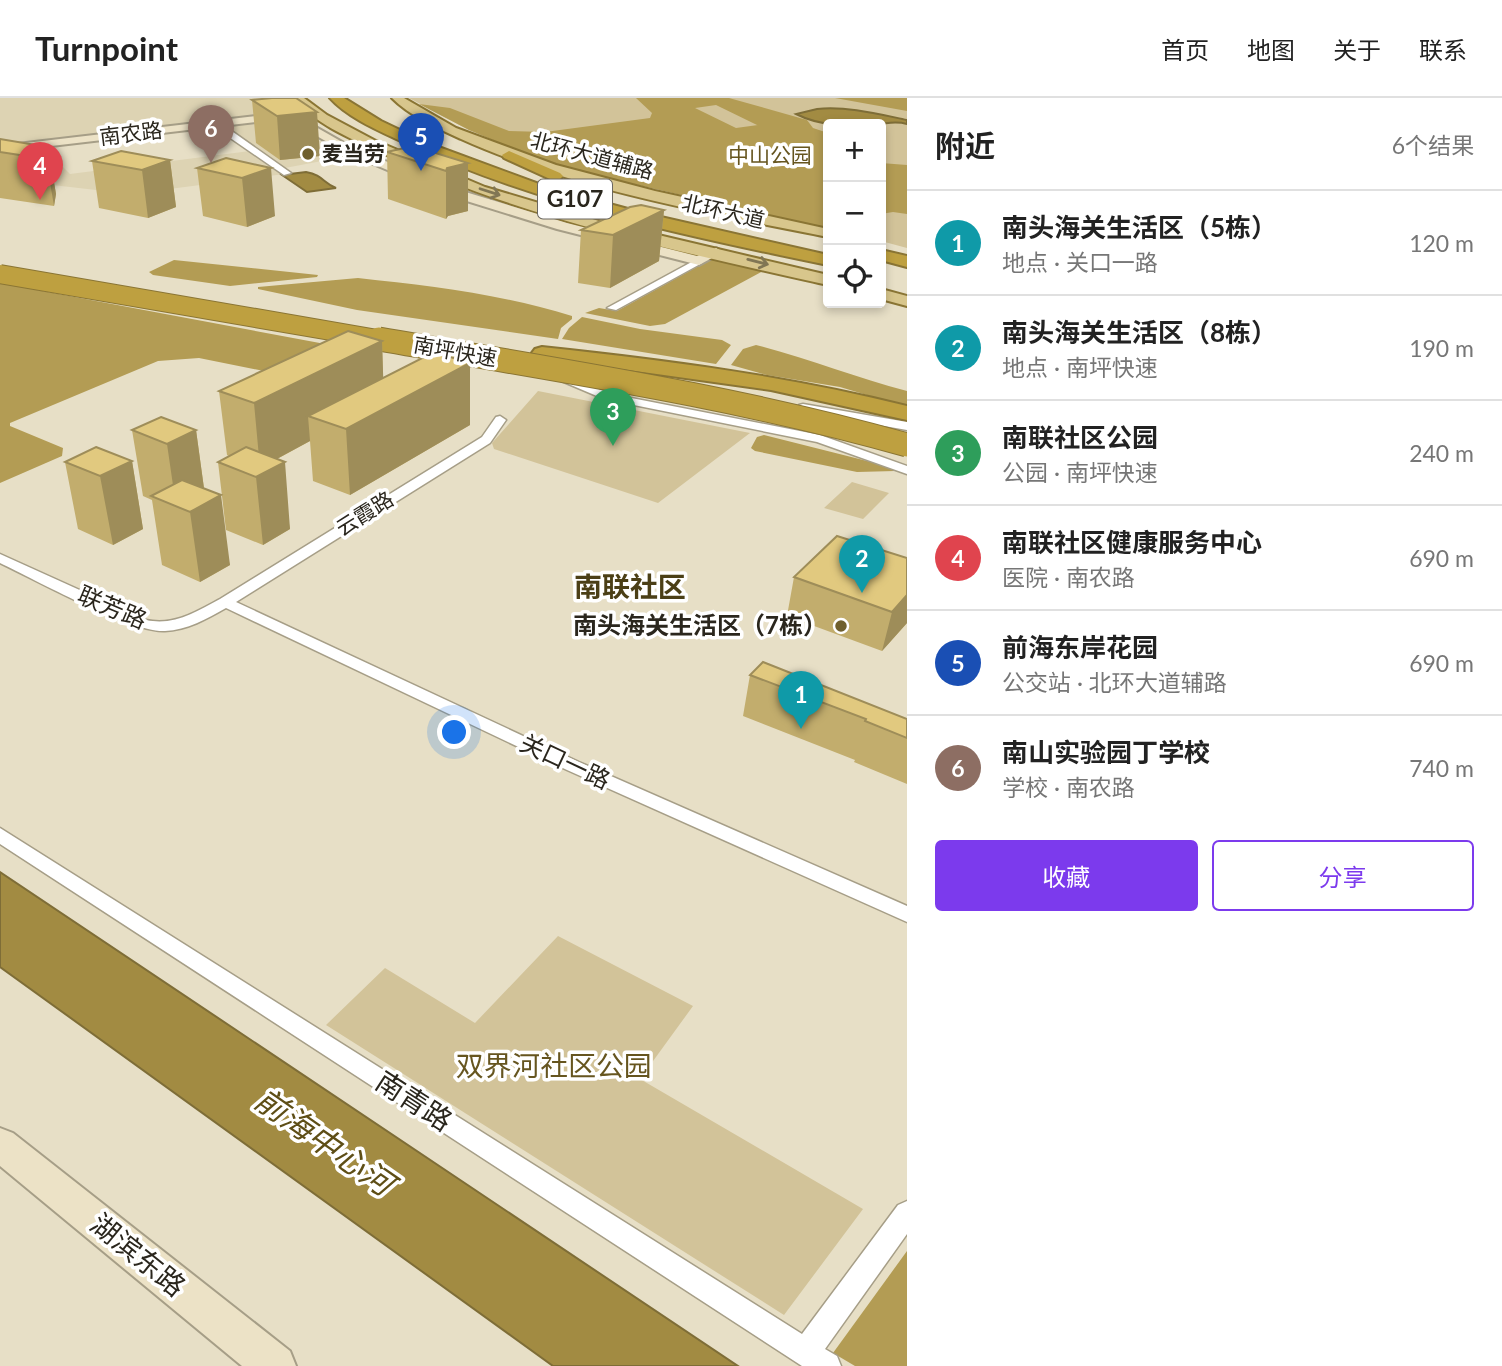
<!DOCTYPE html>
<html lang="zh">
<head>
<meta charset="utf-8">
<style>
  body { margin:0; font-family:Lato,"Noto Sans SC",sans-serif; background:#f2f2f2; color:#222 }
  .controls { position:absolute; right:21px; top:21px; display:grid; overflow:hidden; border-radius:7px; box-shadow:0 4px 10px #0003 }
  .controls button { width:63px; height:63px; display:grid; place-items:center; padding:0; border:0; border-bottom:2px solid #e0e0e0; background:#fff; color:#222; font:35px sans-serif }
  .you { position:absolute; left:455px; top:635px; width:24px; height:24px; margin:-18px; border:5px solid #fff; border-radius:50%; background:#1a73e8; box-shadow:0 0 0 10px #1a73e833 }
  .badge { display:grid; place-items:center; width:46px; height:46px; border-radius:50%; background:#7c3aed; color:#fff; font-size:23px; font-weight:700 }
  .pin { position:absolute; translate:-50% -58px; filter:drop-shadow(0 2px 4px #0008) }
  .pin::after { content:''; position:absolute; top:37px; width:24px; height:21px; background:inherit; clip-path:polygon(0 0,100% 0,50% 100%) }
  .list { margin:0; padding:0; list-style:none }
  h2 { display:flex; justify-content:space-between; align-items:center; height:91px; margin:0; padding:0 28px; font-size:30px }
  h2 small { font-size:23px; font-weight:400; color:#767676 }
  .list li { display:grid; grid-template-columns:46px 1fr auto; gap:21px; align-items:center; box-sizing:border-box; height:105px; padding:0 28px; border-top:2px solid #e0e0e0 }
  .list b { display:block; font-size:26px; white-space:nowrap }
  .list p { margin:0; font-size:23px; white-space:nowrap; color:#767676 }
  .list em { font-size:23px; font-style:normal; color:#767676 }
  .actions { display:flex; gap:14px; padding:21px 28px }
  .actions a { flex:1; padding:16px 0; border:2px solid #7c3aed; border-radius:7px; text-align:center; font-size:24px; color:#7c3aed }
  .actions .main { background:#7c3aed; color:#fff }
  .icon { flex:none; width:38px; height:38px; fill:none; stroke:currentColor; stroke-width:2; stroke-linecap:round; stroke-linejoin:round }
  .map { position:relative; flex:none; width:907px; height:1268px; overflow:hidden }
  header { display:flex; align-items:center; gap:42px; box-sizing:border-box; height:98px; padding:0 35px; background:#fff; border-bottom:2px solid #e0e0e0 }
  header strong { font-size:33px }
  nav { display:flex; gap:38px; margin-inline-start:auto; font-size:24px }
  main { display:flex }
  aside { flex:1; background:#fff }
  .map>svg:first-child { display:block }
  .built { fill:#ddd3b3 }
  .green { fill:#d2c399 }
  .forest { fill:#b39c54; fill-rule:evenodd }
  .water { fill:#a28b42; stroke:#7e6d37; stroke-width:2 }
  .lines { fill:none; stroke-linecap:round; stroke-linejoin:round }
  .street-casing { stroke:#a69e87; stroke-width:3 }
  .secondary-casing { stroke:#a69e87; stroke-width:4 }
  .primary-casing { stroke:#8a7534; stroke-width:4 }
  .highway-casing { stroke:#8a7534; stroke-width:4 }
  .street { fill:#fff; fill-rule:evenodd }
  .secondary { fill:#ece2c6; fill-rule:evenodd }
  .primary { fill:#d8c68c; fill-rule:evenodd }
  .highway { fill:#bea040; fill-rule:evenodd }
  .highway-bridge-far1-casing { stroke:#8a7534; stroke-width:20; stroke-linecap:butt }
  .highway-bridge-casing { stroke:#8a7534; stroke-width:25; stroke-linecap:butt }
  .highway-bridge-far1 { stroke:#bea040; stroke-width:18 }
  .highway-bridge { stroke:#bea040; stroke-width:23 }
  .wall { fill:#c2ad6d }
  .shaded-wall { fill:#9e8d59 }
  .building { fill:#e1c97f; stroke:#9e8d59; stroke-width:2 }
  .oneway { stroke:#817654 }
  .poi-dot { fill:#6f5f2d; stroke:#fff; stroke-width:2.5 }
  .labels { text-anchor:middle; stroke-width:7; stroke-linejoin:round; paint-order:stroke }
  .far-street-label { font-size:21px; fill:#2a261d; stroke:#fff }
  .far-poi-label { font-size:21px; font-weight:bold; fill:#2a261d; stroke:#fff; text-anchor:start }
  .far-park-label { font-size:21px; fill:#66551f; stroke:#fff }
  .shield { fill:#fff; stroke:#6a6761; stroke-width:2 }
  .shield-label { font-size:23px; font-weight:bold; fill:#2a261d }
  .street-label { font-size:24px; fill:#2a261d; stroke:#fff }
  .poi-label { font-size:24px; font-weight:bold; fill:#2a261d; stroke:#fff; text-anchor:end }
  .quarter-label { font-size:28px; font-weight:bold; fill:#4b3f16; stroke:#fff }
  .near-park-label { font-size:28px; fill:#66551f; stroke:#fff }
  .near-street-label { font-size:28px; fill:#2a261d; stroke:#fff }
  .near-water-label { font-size:32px; font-style:italic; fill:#5e4e16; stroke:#fff }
</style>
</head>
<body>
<header>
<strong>Turnpoint</strong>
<nav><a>首页</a><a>地图</a><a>关于</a><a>联系</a></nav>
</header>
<main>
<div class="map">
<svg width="907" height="1268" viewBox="0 0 907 1268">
  <rect width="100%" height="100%" fill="#e7dfc6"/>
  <path class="built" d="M0,0H258L269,1L290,16L0,49Z
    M265,23L307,36L348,58L285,70L224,28Z
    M44,50L70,76L250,53L284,76L131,96L0,81V55Z"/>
  <path class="green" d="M409,0H907V150L881,143V26H828V131L469,32Z
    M538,293L750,335L658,405L494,351L492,345Z
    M852,384L889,395L863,421L824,410Z
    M558,838L693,908L640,981L863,1111L784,1217L326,927L385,870L475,925Z"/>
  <path class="forest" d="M636,0H729L807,22L813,30L828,35V131L552,67L469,32L419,6L450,10L509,33L545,34L650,20L652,15ZM716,7L757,27H758L736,30L695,10Z
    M835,0H907V13Z
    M881,65L907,67V116L893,114L881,116Z
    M713,160L765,172L665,226L650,228L585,215L599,210L617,213Z
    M174,162L318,177L317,179L230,188L153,177L149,174Z
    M358,180C431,188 502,196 572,218V221L561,230L558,241L357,212L258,191V189Z
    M0,185L352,251L299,280L199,260L158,263L10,325V328L63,350L62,358L0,385Z
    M582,219L640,231L722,242L731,247L716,266L562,241L569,230Z
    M756,247C808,260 856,280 907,293V309L840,289L767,277L731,267L743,251Z
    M764,337L887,368L895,373L857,374L755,353L751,350L757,339Z
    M907,1153V1268H855L833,1255Z"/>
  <path class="water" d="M817,11C847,8 878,16 907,22V26C896,23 890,25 879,26C854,30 819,28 796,16Z
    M306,74C323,77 323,85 336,90L307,94L282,77Z
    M0,774L738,1268H553L0,869Z"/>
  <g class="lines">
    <defs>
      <path id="street" d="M213,24H219L291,75L284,77L213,28Z
        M699,160L704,163L702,165L616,212L607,210Z
        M556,274L611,296L820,337L907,368V376L817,344L604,301L552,279V275Z
        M803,306L907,324V332L799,313V307Z
        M500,318L506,322L490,345L236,504L579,664L907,808V824L567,672L226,510C207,521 187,532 165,533C131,535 36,482 0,465V456L146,522C174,528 196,514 220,501L482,339L496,319Z
        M0,730L802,1236L898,1107L907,1103V1136L825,1251L837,1258L841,1268H802L0,746Z"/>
      <path id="secondary" d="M256,18L300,20L351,49L449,89L567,125L697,158L716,150L723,154L699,167L557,131L441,95L343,53L294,25L256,24L0,54V48Z
        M0,1030L13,1035L290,1253L296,1268H242L0,1068Z"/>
      <path id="primary" d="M293,0H304L327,17L374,42L485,89L599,123L828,177V187C676,153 520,120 378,53C349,40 314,25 293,0Z
        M392,0H404L456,30L556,67L655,93L828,131V139C711,116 569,90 461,41C437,30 410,18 392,0Z
        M881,191L907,198V208L881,201Z"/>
      <path id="highway" d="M330,0H344L381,23L425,44L547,89L639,114L828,157V167C686,138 540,107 407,46C382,34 349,21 330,0Z
        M509,53L560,75L563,78L560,81H550L504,60L502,57Z
        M881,152L907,158V169L881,162Z
        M542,249C665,262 787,278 907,308V322L771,292L535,259L532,255L535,251Z"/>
    </defs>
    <use href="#street" class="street-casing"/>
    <use href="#secondary" class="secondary-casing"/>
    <use href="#primary" class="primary-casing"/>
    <use href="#highway" class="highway-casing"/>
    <use href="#street" class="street"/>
    <use href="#secondary" class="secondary"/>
    <use href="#primary" class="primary"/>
    <use href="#highway" class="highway"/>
    <defs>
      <path id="highway-bridge-far1" d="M0,176L389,243"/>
      <path id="highway-bridge" d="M379,241C556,272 734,298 907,347"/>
    </defs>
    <use href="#highway-bridge-far1" class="highway-bridge-far1-casing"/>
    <use href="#highway-bridge" class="highway-bridge-casing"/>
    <use href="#highway-bridge-far1" class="highway-bridge-far1"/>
    <use href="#highway-bridge" class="highway-bridge"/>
  </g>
  <path class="wall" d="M272,0L320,58L280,62L256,45L252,2Z
    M0,41L48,49L56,96L54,108L0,100Z
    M387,54L468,65V113L448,118L446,121L388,101Z
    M226,60L275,118L247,129L203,118L197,70Z
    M170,62L176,109L148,120L99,110L92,63Z
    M664,112L659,163L610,190L578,185L581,132Z
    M382,243L383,280L470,327L350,397L313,383L310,343L277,361L290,431L263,447L226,432L218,364L229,358L227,357L219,293Z
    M132,332H196L204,390L230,467L200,484L162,467L152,402L143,398Z
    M132,363L143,431L113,447L78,431L65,364Z
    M907,460V525L882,553L787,518L794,479Z
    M750,577L907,621V686L854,664L855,662L743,618Z"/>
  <path class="shaded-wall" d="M317,14L320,58L280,62L277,18Z
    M48,49L56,96L54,108L46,61Z
    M170,62L176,109L148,120L142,72Z
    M468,65V113L448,118L446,121V73L447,70Z
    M271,70L275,118L247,129L242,80Z
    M664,112L659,163L610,190L613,137Z
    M382,243L384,304L308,318L310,343L260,370L254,305Z
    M470,265V327L350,397L346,331Z
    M196,332L205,398L176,408L167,346Z
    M132,363L143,431L113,447L100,378Z
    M285,364L290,431L263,447L256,379Z
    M221,397L230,467L200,484L190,414Z
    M907,497V525L882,553L892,514Z"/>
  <path class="building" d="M272,0H296L317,14L277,18L252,2Z
    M0,41L48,49L46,61L0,54Z
    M413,48L468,65L447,70L446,73L387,54Z
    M121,53L170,62L142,72L92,63Z
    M226,60L271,70L242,80L197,70Z
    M641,107L664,112L613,137L581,132L630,109Z
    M348,233L382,243L254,305L219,293Z
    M434,254L470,265L346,331L308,318Z
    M161,319L196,332L167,346L132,332Z
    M96,349L132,363L100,378L65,364Z
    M246,349L285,364L256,379L218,364Z
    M182,382L221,397L190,414L151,398Z
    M837,438L907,460V497L892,514L794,479Z
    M763,564L907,621V640L865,623L866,621L750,577Z"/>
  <defs><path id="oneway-shaft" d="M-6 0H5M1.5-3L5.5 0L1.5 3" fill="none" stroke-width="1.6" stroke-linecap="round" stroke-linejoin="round" transform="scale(1.75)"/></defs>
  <g class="oneway">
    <use href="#oneway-shaft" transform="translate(490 94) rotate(18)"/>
    <use href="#oneway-shaft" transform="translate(758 164) rotate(14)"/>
  </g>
  <g class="poi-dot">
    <circle cx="308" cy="56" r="7"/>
    <circle cx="841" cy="528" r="7"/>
  </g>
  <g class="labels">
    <g class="far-street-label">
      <text transform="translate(131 36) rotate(-7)" y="7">南农路</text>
      <text transform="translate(592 58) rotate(15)" y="7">北环大道辅路</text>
      <text transform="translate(723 114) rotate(13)" y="7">北环大道</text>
      <text transform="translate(455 254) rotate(10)" y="7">南坪快速</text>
      <text transform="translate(365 416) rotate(-32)" y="7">云霞路</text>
    </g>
    <g class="far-poi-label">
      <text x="322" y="63">麦当劳</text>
    </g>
    <g class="far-park-label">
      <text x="770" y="65">中山公园</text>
    </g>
    <rect class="shield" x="538" y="81.5" width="74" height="39" rx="5"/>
    <g class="shield-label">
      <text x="575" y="109">G107</text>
    </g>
    <g class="street-label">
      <text transform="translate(112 510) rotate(23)" y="8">联芳路</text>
      <text transform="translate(565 664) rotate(25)" y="8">关口一路</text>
    </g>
    <g class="poi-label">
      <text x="827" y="536">南头海关生活区（7栋）</text>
    </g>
    <g class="quarter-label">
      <text x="630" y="499">南联社区</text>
    </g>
    <g class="near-park-label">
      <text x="554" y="978">双界河社区公园</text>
    </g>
    <g class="near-street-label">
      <text transform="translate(414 1003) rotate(33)" y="10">南青路</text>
      <text transform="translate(138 1157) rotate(39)" y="10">湖滨东路</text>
    </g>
    <g class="near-water-label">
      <text transform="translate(324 1044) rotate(35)" y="11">前海中心河</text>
    </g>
  </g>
</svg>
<div class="controls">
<button>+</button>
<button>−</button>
<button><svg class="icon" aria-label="locate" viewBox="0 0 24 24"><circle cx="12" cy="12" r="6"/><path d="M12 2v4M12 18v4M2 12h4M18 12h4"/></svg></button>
</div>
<div class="you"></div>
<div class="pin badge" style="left:801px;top:631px;background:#0f9aa8">1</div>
<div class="pin badge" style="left:862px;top:495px;background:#0f9aa8">2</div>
<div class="pin badge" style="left:613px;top:348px;background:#2e9e5b">3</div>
<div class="pin badge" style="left:40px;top:102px;background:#e0444e">4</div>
<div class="pin badge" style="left:421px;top:73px;background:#1a4fb4">5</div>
<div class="pin badge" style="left:211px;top:65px;background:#8d6e63">6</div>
</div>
<aside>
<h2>附近<small>6个结果</small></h2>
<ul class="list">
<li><span class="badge" style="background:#0f9aa8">1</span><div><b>南头海关生活区（5栋）</b><p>地点 · 关口一路</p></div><em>120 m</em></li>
<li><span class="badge" style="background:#0f9aa8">2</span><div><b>南头海关生活区（8栋）</b><p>地点 · 南坪快速</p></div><em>190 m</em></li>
<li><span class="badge" style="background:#2e9e5b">3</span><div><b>南联社区公园</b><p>公园 · 南坪快速</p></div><em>240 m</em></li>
<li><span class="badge" style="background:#e0444e">4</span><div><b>南联社区健康服务中心</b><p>医院 · 南农路</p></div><em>690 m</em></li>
<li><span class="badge" style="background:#1a4fb4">5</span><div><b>前海东岸花园</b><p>公交站 · 北环大道辅路</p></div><em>690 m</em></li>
<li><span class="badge" style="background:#8d6e63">6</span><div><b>南山实验园丁学校</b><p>学校 · 南农路</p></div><em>740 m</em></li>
</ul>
<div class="actions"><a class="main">收藏</a><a>分享</a></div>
</aside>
</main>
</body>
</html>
